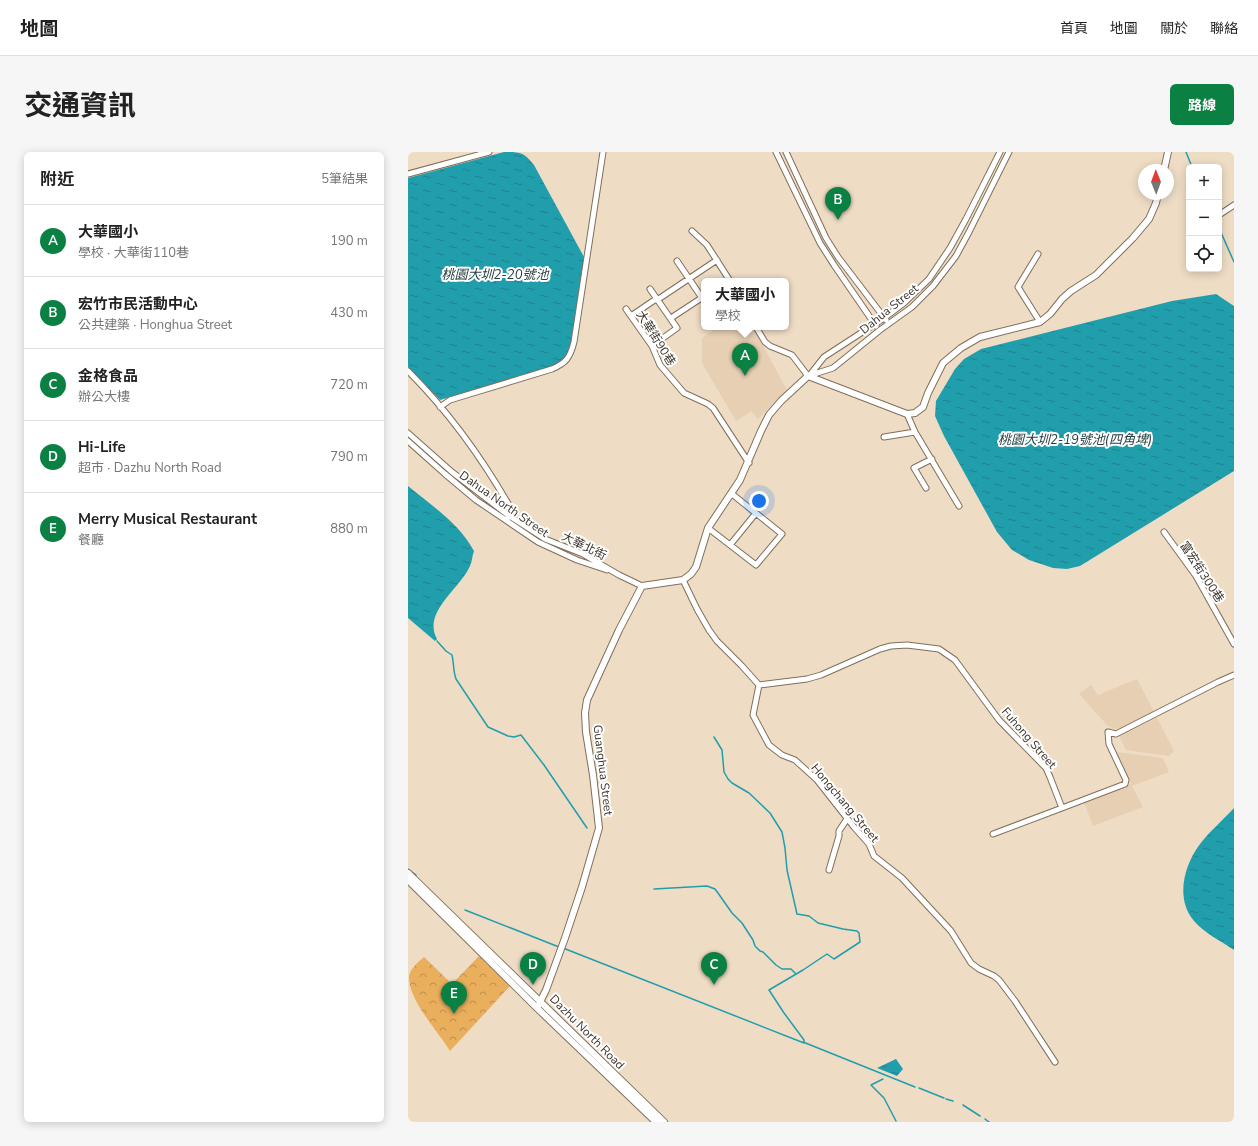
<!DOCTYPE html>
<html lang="zh-TW">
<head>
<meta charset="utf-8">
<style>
  body { margin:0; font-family:"Nunito Sans","Noto Sans TC",sans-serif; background:#f6f6f6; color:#222 }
  .controls { position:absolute; right:12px; top:12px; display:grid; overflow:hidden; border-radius:6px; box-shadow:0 2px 10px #0003 }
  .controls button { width:36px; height:36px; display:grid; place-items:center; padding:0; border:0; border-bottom:1px solid #e0e0e0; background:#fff; color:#222; font:20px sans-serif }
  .compass { position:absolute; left:730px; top:12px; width:36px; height:36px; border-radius:50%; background:#fff; box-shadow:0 2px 10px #0003; rotate:359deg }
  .you { position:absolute; left:351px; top:349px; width:14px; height:14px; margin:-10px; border:3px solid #fff; border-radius:50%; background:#1a73e8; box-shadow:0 0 0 6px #1a73e833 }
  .badge { display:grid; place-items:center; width:26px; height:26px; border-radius:50%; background:#0b8043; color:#fff; font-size:13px; font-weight:700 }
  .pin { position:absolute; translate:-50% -33px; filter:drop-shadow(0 1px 2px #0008) }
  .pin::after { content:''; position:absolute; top:21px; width:14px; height:12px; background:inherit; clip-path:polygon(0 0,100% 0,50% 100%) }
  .popup { position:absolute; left:293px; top:126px; width:88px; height:52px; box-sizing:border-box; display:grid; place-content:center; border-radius:6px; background:#fff; filter:drop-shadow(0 1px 3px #0005); font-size:13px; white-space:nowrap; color:#767676 }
  .popup b { font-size:15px; color:#222 }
  .popup::after { content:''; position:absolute; left:50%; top:100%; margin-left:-8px; border:8px solid transparent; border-top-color:#fff }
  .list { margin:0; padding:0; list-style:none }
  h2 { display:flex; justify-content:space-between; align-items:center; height:52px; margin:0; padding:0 16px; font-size:17px }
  h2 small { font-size:13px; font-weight:400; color:#767676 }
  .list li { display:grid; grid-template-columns:26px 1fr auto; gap:12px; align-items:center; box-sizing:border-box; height:72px; padding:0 16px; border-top:1px solid #e0e0e0 }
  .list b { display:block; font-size:15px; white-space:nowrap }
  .list p { margin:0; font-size:13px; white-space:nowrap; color:#767676 }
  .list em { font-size:13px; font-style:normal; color:#767676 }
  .icon { flex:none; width:22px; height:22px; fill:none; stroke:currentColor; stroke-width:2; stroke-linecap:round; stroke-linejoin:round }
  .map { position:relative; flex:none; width:826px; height:970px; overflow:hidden; border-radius:6px }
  header { display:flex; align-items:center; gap:24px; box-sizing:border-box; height:56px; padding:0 20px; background:#fff; border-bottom:1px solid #e0e0e0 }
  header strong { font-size:19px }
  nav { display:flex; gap:22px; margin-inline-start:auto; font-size:14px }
  .intro { display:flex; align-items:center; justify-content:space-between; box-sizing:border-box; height:96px; padding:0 24px }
  h1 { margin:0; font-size:28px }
  .button { padding:10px 18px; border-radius:6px; background:#0b8043; color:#fff; font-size:14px; font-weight:700 }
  main { display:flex; gap:24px; padding:0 24px }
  aside { flex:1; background:#fff; border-radius:6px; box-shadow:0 2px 10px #0003 }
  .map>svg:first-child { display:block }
  .built { fill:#e6cfb2 }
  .forest { fill:url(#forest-crowns) }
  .water { fill:url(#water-ripples) }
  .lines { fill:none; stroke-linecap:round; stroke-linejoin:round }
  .stream { stroke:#219eac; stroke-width:1.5 }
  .minor-casing { stroke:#7f6f5a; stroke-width:7 }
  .tertiary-casing { stroke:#7f6f5a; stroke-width:8 }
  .minor { stroke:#fff; stroke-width:5 }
  .tertiary { stroke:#fff; stroke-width:6 }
  .labels { text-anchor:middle; stroke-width:4; stroke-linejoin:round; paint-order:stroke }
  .street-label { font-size:12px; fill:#3b332a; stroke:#fff }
  .water-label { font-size:13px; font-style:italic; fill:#274044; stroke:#fff }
</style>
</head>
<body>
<header>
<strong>地圖</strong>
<nav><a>首頁</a><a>地圖</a><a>關於</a><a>聯絡</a></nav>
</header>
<div class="intro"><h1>交通資訊</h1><a class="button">路線</a></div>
<main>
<aside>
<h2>附近<small>5筆結果</small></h2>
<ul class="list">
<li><span class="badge">A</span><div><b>大華國小</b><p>學校 · 大華街110巷</p></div><em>190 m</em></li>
<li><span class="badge">B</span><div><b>宏竹市民活動中心</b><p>公共建築 · Honghua Street</p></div><em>430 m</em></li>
<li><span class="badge">C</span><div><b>金格食品</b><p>辦公大樓</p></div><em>720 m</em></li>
<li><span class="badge">D</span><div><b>Hi-Life</b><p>超市 · Dazhu North Road</p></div><em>790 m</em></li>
<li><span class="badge">E</span><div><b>Merry Musical Restaurant</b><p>餐廳</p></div><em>880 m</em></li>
</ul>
</aside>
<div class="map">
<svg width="826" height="970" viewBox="0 0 826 970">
  <defs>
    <pattern id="forest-crowns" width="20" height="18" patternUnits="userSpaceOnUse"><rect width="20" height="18" fill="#e9af5d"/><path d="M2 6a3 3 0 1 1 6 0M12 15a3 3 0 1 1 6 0" fill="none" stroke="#be8f4d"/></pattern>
    <pattern id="water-ripples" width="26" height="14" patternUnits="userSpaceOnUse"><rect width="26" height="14" fill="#219eac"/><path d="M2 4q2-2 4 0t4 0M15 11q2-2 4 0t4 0" fill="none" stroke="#1e818c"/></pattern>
  </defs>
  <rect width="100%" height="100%" fill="#efdcc5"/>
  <path class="built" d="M310,175H345L379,238L350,267L343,259L328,269L294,211V186Z
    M729,527L746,560L713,576L707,577L700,574L671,542L683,533L690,543Z
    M749,566L766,599L761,604L718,598L711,584Z
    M708,600L755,606L761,620L724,634Z
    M723,632L735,655L685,674L676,650Z"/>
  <path class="forest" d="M71,804L102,834L42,899C30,879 0,848 1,824C3,816 10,810 16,805L44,832Z"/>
  <path class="water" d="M96,0C112,0 116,0 126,13L176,105L162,198L157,208L148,213L32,248L0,215V26Z
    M808,142L826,154V319L672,414L659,417L645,416L621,408L604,398L589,380L536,284L527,264L528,249L547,217L556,207L573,197L764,149Z
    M0,334C24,354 51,371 66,399C64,404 64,410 62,414C52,437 14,460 29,487L27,489L0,466Z
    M826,656V798C813,789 796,781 786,769C767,747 776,713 792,692C802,679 815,668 826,656Z
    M488,907L495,917L489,924L469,916Z"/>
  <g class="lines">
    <path class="stream" d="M778,0L784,15
      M811,76L826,110
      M29,489L38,499L44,503C46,511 45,519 48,527L80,575L100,584L106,585L113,583L136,613L179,676
      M0,717L8,723
      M246,737L299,734L307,737L310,741L324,761L334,771L345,788L347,794L352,799L355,800L368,813L374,817H383L388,822
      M57,758L151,795
      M155,796L396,891V888L376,861L361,838L395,818L419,802L426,807L452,790L451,781L449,779L435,777L410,771L401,764L389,762L379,718L377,696L374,680L362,661L341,641L324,631L320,627L316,620L314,598L306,585
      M395,890L507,935
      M475,927L463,933L476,946L488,969
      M511,936L536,946
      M538,947L545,949
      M555,953L572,964
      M577,967L581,970"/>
    <defs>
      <path id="minor" d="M368,0L412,91L426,113L468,174
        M378,0L418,86L430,105L478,168
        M0,22L81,0
        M811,63L826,53
        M284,79L299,93L322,129
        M630,102L610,135L632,170
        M269,109L294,146
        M242,137L269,176L244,194
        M249,148L309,108
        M218,157L244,194L252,213L276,241L300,252L305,256L341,311
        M223,164L248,147
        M263,166L295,145
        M348,175L357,190L362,194L384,203L400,224
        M0,219C40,259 74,306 102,355L100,365
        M400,224L425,216L472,178L504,155L525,134L548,104L561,80L601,0
        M401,224L416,205L476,166L496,151L521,127L542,96L558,67L592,0
        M32,255L42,248L144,217C158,211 162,206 166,190L195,0
        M499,262L507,280L551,354
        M0,281L44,320L100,363L137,387L175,402L211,423L234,434
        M476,285L507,280
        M0,289L37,322L68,348L130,390L169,408L199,418
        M518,336L506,316L524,307
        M300,376L348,413L374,382L324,342
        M756,380L788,424L826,492
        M322,393L348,361
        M275,428L289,457L301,478L309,489L334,514L351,533L345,563L361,593L374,603L387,608L409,628L446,675L461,692L466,704L494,726L543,779L563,811L571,817L586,824L591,828L607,849L647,910
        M351,533L399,527L413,523L472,497L483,494L499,493L531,497L547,508L591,568L638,616L642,625L654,656L717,632L718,628L701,592L700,580L708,582L810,530L826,523
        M585,682L654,656
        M421,718L431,684V679L439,667"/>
      <path id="tertiary" d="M756,18L760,0
        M0,721L256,970
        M0,728L129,856L248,970
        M129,856L138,838L157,786L174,735L191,676L185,623L178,580L177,561L179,548L211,478L234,434L275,428L283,422L288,415L300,376L332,328L353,279L361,263L373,249L400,224L499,262L507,261L515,255L520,241L535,211L553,196L572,185L632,170L642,162L654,147L663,139L688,123L725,86L741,67L748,51L750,42"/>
    </defs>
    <use href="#minor" class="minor-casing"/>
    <use href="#tertiary" class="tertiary-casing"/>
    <use href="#minor" class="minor"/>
    <use href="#tertiary" class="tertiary"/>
  </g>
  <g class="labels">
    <g class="street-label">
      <text transform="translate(481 157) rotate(-39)" y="4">Dahua Street</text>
      <text transform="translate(248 186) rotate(58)" y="4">大華街90巷</text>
      <text transform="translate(96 352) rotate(35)" y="4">Dahua North Street</text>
      <text transform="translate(176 394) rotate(26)" y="4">大華北街</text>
      <text transform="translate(794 420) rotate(57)" y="4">富宏街300巷</text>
      <text transform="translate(621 586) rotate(49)" y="4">Fuhong Street</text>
      <text transform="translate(195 618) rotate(83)" y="4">Guanghua Street</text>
      <text transform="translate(437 651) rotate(50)" y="4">Hongchang Street</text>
      <text transform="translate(179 880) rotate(45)" y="4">Dazhu North Road</text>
    </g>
    <g class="water-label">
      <text x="87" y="127">桃園大圳2-20號池</text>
      <text x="667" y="292">桃園大圳2-19號池(四角埤)</text>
    </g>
  </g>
</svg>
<div class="controls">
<button>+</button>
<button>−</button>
<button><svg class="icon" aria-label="locate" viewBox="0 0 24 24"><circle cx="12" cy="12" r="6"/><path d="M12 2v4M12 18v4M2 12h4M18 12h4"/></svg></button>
</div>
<svg class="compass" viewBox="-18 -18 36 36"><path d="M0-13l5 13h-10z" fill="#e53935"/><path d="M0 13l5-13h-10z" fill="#767676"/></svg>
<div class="you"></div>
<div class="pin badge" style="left:337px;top:224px">A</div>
<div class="popup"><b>大華國小</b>學校</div>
<div class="pin badge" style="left:430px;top:68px">B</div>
<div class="pin badge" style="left:306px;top:833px">C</div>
<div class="pin badge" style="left:125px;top:833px">D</div>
<div class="pin badge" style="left:46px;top:862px">E</div>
</div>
</main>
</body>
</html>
